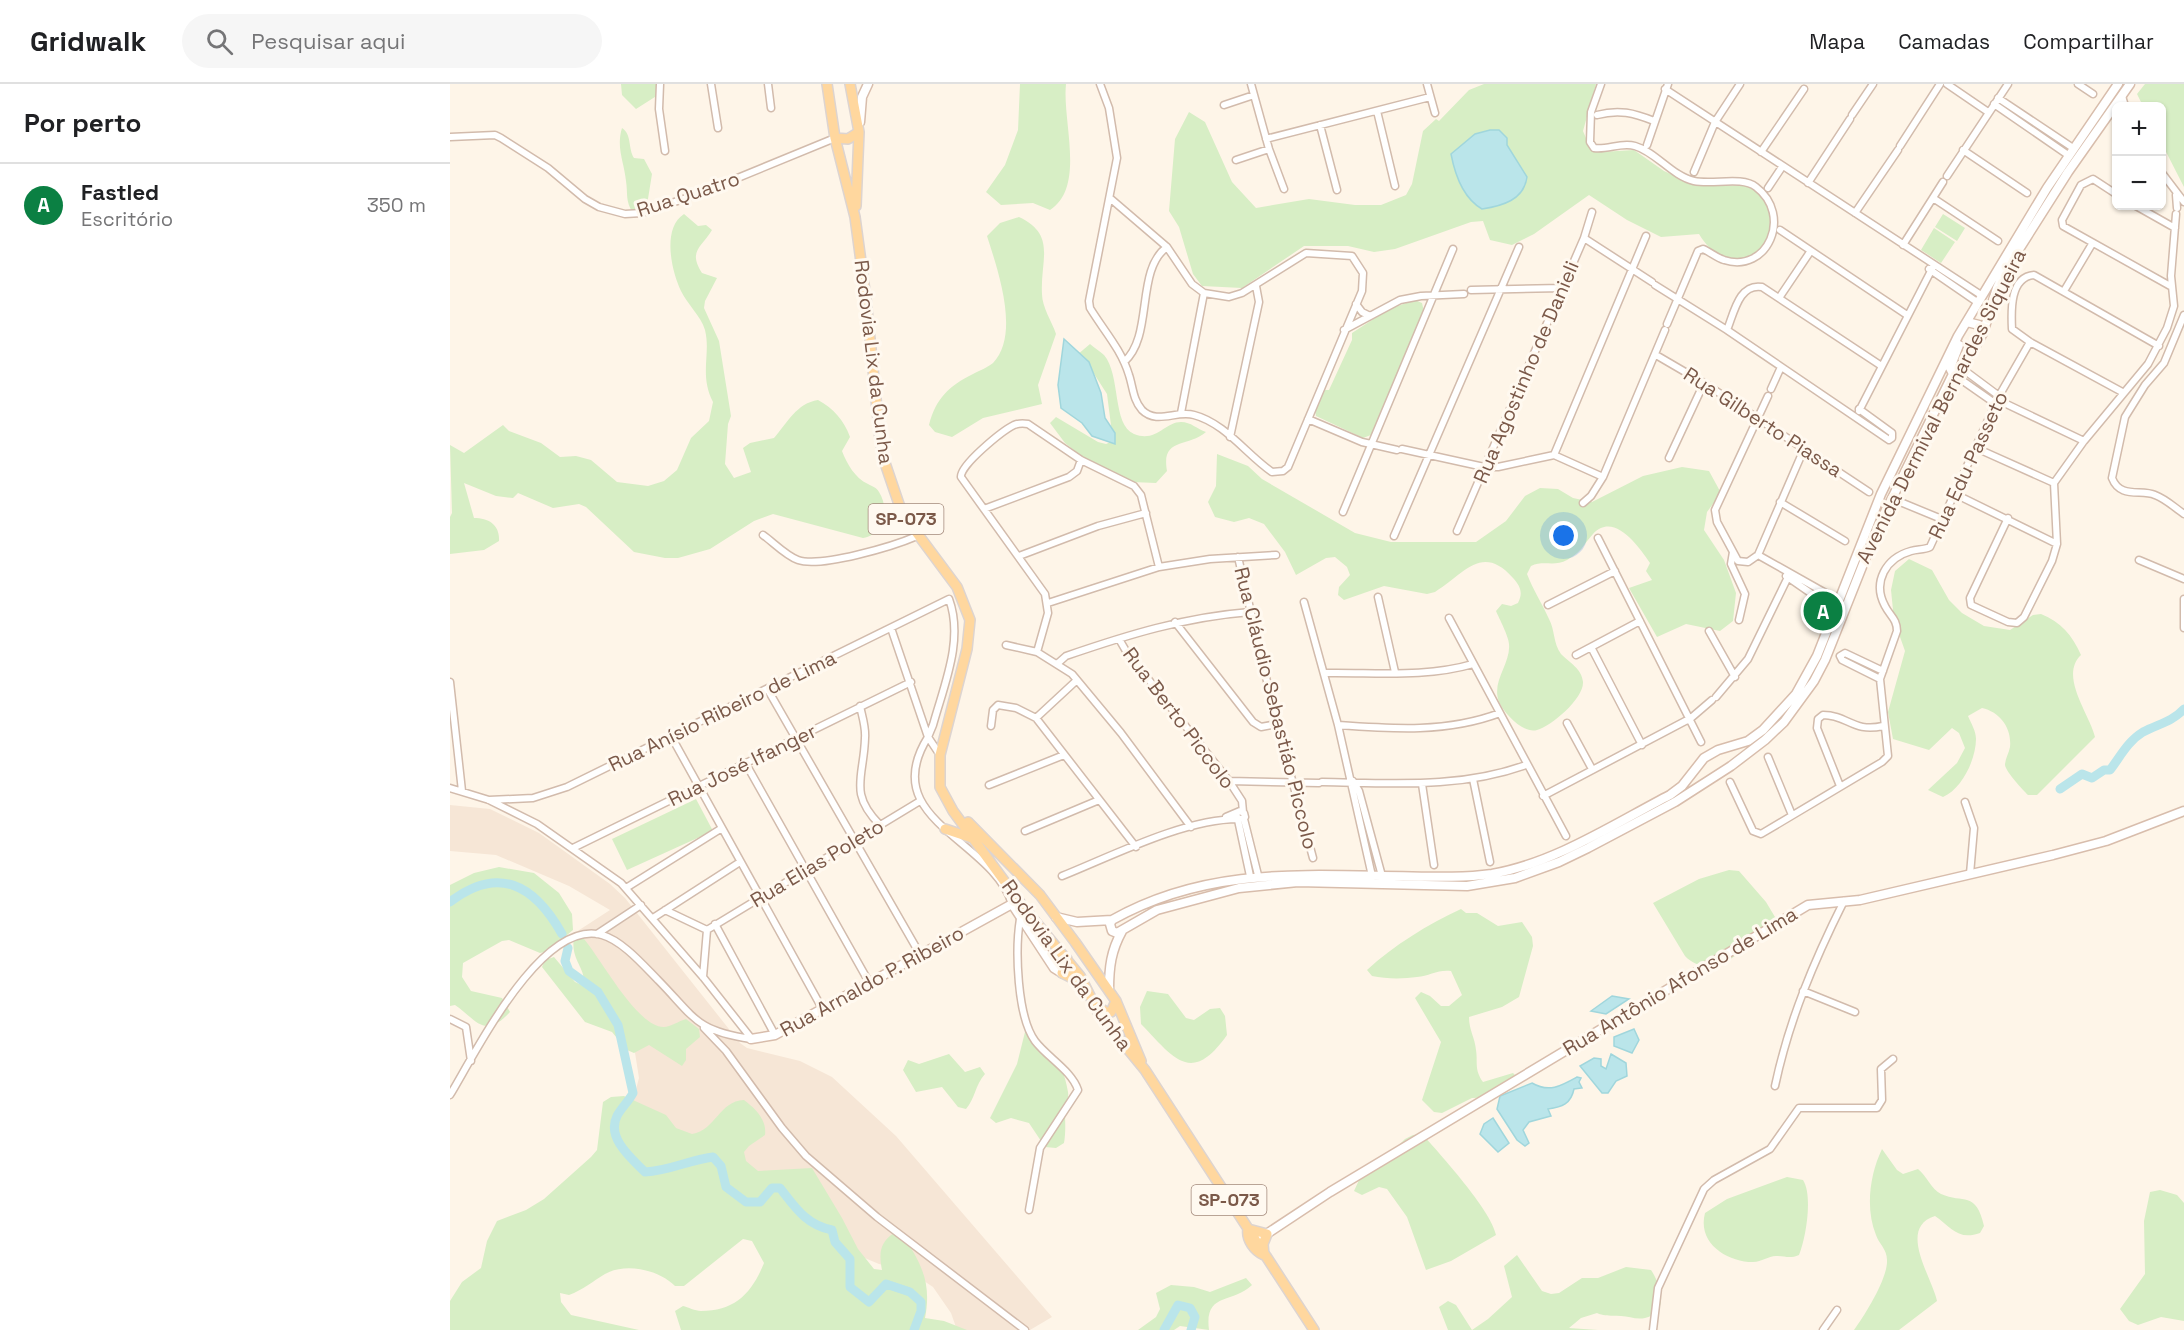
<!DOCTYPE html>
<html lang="pt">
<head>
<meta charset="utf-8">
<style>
  body { margin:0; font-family:"Space Grotesk",sans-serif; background:#f6f6f6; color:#202124 }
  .controls { position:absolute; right:18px; top:18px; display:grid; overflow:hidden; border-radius:9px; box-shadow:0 2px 4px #0004 }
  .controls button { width:54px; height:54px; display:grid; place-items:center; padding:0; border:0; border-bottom:2px solid #e0e0e0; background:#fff; color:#202124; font:30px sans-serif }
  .you { position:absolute; left:1114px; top:452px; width:21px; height:21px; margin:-15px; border:4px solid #fff; border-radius:50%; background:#1a73e8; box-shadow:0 0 0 9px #1a73e833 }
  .badge { display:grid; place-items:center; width:39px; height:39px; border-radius:50%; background:#0b8043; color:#fff; font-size:20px; font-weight:700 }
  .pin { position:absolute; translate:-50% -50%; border:3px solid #fff; box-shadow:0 2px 6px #0006 }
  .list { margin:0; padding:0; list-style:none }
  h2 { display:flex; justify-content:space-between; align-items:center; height:78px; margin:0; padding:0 24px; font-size:26px }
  h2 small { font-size:20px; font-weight:400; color:#757577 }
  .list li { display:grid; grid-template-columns:39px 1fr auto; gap:18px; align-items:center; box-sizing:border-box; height:84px; padding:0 24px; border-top:2px solid #e0e0e0 }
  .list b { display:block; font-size:22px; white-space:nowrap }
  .list p { margin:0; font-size:20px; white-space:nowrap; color:#757577 }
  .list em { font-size:20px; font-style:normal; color:#757577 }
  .icon { flex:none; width:33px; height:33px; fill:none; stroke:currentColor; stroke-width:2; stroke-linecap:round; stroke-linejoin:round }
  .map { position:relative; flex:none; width:1734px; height:1246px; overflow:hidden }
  header { display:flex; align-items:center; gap:36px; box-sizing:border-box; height:84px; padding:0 30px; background:#fff; border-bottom:2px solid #e0e0e0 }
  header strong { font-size:28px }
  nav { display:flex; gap:33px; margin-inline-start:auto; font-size:21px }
  .search { width:420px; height:54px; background:#f6f6f6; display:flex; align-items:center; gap:15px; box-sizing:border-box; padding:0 21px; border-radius:33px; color:#757577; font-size:22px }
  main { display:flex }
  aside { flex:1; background:#fff }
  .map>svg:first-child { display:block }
  .residential { fill:#f6e6d6 }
  .green { fill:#d7eec5 }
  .water { fill:#bae5ea; stroke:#a0d6dc; stroke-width:1.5 }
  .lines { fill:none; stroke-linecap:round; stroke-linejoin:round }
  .river { stroke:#bae5ea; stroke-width:9 }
  .street-casing { stroke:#d2bbac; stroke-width:9 }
  .secondary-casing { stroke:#d8bdac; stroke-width:11 }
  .primary-casing { stroke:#ddd4d0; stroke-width:12 }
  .street { stroke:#fff; stroke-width:6 }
  .secondary { stroke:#fff; stroke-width:8 }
  .primary { stroke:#ffd79e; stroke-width:9 }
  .labels { text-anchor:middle; stroke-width:6; stroke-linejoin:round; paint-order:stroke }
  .shield { fill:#fff9f0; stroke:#a3897b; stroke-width:1.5 }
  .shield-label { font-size:18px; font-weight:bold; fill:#7b5949 }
  .street-label { font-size:20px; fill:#7b5949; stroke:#fff9f0 }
</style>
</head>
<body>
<header>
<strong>Gridwalk</strong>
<div class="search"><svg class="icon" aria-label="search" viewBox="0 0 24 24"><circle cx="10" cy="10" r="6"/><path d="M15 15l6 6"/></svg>Pesquisar aqui</div>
<nav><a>Mapa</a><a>Camadas</a><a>Compartilhar</a></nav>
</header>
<main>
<aside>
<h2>Por perto<small></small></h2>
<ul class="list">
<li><span class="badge">A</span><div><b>Fastled</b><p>Escritório</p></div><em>350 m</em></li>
</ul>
</aside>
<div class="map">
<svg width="1734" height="1246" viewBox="0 0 1734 1246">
  <rect width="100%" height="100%" fill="#fef5e8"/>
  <path class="residential" d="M0,721L40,725L89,749L160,800L175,814L290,959L297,964L350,977L382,993L446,1052L602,1233L580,1246H507L501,1229L483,1203L459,1187L429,1180L379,1159L181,1024L189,994L183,956L144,881L120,852L160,826L119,802L46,771L0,767Z"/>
  <path class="green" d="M171,0H209L208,11L186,25L172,11Z
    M570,0H616C612,37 636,103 600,126L583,119L551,121L536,108L555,81L568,46Z
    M1034,0H1146L1133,47L1141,66L1151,68L1184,66L1214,87L1247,102L1304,101C1359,147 1288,214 1249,150L1211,153L1177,136L1139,111L1084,150L1062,161L1040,156L1033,137L1021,138L945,165L924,168L898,162H854L792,204L752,202L743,190L729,143L719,127L725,55L739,28L755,38L782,98L806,124L859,115L905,121H931L956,111L962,100L973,47L986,35L989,37L1019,6Z
    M1695,0H1734V103L1712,60V22H1693L1687,10Z
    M172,44C182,50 178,65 184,74L194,75L202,90L197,121L183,129C175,117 178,110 176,97C174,77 166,64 172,44Z
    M234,130L248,142L256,141L262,146C251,164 238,167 252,189L267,194L255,217L254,224L269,257L281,332L278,340L275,380L284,394L301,388L293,364L300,359L324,354C337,339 347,319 368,316C383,324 394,336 400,353L392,367C397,380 405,394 418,400C423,403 426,403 429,408C440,425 434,451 413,454L323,430L304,437L260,465L228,474H215L184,468L136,423L129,420L103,424L68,409L63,414L46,412L14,399L24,434C39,434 50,441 49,457L34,466L0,470V433L2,429L0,361L14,369L53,341L59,347L91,359L110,373L126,372L141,376L167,398L198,402L214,397L227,386L241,354L259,337L263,318C249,291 261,270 255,246C251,232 237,220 231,207C221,186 212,144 234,130Z
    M1493,130L1515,144L1507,157L1485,143Z
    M569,133C607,151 590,176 592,210C592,223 602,238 606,250L588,301L592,320L533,334L502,353L485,348L479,341C486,314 499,302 523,290C529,287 538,283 543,279C571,250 547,184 537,152L550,139Z
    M1484,144L1505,158L1491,179L1471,166Z
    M965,216L972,219L974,228L921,351L913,354L866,332L865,326L873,306H879L902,256V249L939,225Z
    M640,260C644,264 650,267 654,271C671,291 662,341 684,350C706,359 715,338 731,338C741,338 747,345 756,348C737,364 711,353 717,387L706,399L682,398L636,376L615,359L600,339L606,333L648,358L656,360L663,357L657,310L639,282L627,271Z
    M767,370L798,382L812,395L905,449L941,458H1026L1056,437L1075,412L1090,404L1108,405L1123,414L1142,418L1193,392L1232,383L1259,387L1271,409L1257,428L1254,446L1274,476L1286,509L1283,537L1270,547L1236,540L1207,553L1179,504L1202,496L1196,487L1200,479C1189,463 1164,427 1143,450C1132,462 1134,466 1117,476C1105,483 1093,476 1081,482L1077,490C1083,506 1092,519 1099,535C1105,546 1103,559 1111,570C1119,578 1132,585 1133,598C1134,614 1102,642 1087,646C1073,650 1054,629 1049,618C1041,597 1061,580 1059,560C1059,553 1049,534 1046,527L1052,520L1061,522L1068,519C1073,509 1071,503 1063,494C1032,459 1014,490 985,508L977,510L934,502L894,516L888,511L889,503L900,491L897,483L885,473L876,474L846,491L835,468L814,440L799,434L784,438L765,433L758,418L766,402Z
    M1459,475L1482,486L1499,516L1512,529L1534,542L1560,546L1583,531L1591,530C1611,538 1622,551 1631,571C1609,592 1639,629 1645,653L1587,711H1578C1573,706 1556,688 1555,681C1555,675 1559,669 1560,663C1562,644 1550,628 1532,624L1518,632C1521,639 1526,647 1526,655C1526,675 1512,705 1493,713L1478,706L1507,679L1515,664L1509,649L1502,644L1479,666L1443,655L1438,628L1455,567L1444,536L1441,506L1445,487Z
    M246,715L263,747L177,786L162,755Z
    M49,783L84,789L109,809L122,830L123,846L98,867L90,869L59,856L52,857L13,879L12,893L21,907L52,914L60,928C34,956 27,936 5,921L0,922V801L24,789Z
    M1279,786L1289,787L1316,818L1325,833C1318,848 1282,877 1266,883C1257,886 1241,879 1235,872L1203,819L1249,795Z
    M1011,825L1016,829H1027L1048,842L1072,838L1082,853L1083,862L1069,913L1052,923L1019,933C1019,946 1025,954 1026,966C1028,979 1024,985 1033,998L1063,989L1068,994L1048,1013L1022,1014L992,1029L984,1028L972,1016L991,958L965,914L971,908L980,912L991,922H999L1012,911L1001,887C989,885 979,892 967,893C953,895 936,895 922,892L917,886C943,862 978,840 1011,825Z
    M124,852L134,855C151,875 188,944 214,943C220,943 229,937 236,935L249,945L250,953L236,965V976L232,982L199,961L184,969L177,966L162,948L135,938L92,883L95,876L104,873L125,898L134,902C136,882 120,877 124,852Z
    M697,907L718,910L736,934L744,936L760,925L770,924L775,932L777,951C741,1002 724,974 691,940L690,923Z
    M576,944C600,968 612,972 618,1008C619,1014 616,1020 615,1026C615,1037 616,1048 614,1059L606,1064L595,1063L579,1039L561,1034L546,1039L540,1034L567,980Z
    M499,970L515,988L530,983L535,990C525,1001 525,1015 516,1025L508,1023L492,1003L466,1008L453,986L458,976L469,980Z
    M174,1012L216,1031L226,1044L242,1050C266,1046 269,1017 294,1016C306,1025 317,1036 315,1051L299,1062L294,1068L296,1077L308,1087L362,1084L392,1134L408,1165L424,1185L432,1186C429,1170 429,1159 444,1149L452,1150C471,1179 482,1198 475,1234L494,1237L517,1246H231L225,1227L233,1222C238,1223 245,1227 251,1227C285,1227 302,1209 314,1179L302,1157L293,1155L234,1202H225C209,1186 176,1178 155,1190C143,1197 133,1206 119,1211L110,1209L111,1218L121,1231L189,1246H0V1217L12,1198L31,1184L37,1157L47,1137L76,1126L94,1115L141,1073L147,1066L153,1018L161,1013Z
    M972,1050C990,1070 1041,1126 1046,1151L1001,1177L976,1186L957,1133L937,1105L929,1103L912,1111L904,1107L910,1094L928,1082L955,1055L963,1051Z
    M1432,1065L1447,1086L1453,1090L1468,1085C1477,1092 1481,1105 1491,1110C1513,1120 1526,1106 1534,1142L1530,1149C1508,1157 1501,1143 1485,1132C1447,1144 1482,1193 1487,1217L1449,1246H1404C1415,1231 1438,1194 1437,1176C1437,1165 1429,1160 1426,1151C1415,1124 1420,1090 1432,1065Z
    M1337,1093L1353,1096C1363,1111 1356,1154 1349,1171C1340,1175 1335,1172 1326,1172C1318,1172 1312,1178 1303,1178C1277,1178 1247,1159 1255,1129L1277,1115Z
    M1710,1106L1727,1111L1734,1119V1237L1711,1233L1688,1241L1679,1237L1670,1225L1695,1190L1694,1137L1700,1108Z
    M1067,1171L1092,1207L1101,1210L1109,1209L1132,1194H1148L1176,1183L1201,1186C1211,1201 1220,1228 1195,1234C1186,1236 1179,1232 1171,1232C1162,1231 1156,1233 1147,1229L1131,1234L1119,1244L1148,1246H998L989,1223L998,1217L1006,1221L1022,1246L1038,1235L1062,1213L1054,1182Z
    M796,1194L802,1201C782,1220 754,1208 759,1246L730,1242L724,1246H688L706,1233L710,1225L706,1209L721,1201L744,1203L760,1208Z"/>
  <path class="water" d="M1040,46H1049L1057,54V61L1077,93C1074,116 1052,122 1032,125C1013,114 1005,91 1001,70L1025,50Z
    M614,255L639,278L651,309L655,334L665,349V360L642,352L632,339L611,324L608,301Z
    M1162,912L1179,915L1156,930L1141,927Z
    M1184,945L1189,956L1182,969L1164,962V953Z
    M1161,970L1176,979L1177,992L1166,997L1158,1009H1152L1130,982L1144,974L1151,975V982L1156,985Z
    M1127,993L1131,994L1129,998L1132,1004L1124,1005C1121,1020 1112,1023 1098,1025L1101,1032L1079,1038L1073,1046L1079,1059L1075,1062L1067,1056L1047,1025L1050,1012L1082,999C1099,1009 1111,1002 1127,993Z
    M1043,1034L1059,1059L1048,1068L1030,1050L1034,1040Z"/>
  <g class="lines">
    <path class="river" d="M1610,705L1632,690L1642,694L1654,686H1660C1670,673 1678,657 1693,648C1708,640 1722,638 1734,625
      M0,818C48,781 84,800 112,850
      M118,864L115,877L119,887L148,908L168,941L183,1009C179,1017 171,1024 167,1032C156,1054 182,1075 195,1088C219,1087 239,1076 263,1073L271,1082L276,1103L296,1118H310L322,1104H330C345,1123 356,1141 382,1146L385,1158L400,1175V1203L419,1218L436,1200L460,1208L471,1218V1227L464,1246
      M714,1246L728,1221L740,1224L745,1233L741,1246"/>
    <defs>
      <path id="street" d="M210,0L209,25L215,67
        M261,0L268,44
        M318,0L321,24
        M650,0L659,24L667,74L639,217L640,224C654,247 671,265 679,291C683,303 683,316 692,326C707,341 726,326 744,331C775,339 797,371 822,388L833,387L838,383L912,207L913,189L902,172L856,169L792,209L779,213L754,209L742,200L717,163L661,115
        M801,0L819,65L834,105
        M977,0L985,29
        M1151,0L1141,28L1140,58L1144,64C1158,66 1171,58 1185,62C1206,68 1222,92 1244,97C1263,101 1292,92 1306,103C1343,131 1318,190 1274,176C1267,174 1260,168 1253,165L1248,167L1217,240
        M1497,0L1538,28
        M1628,0L1643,10
        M1215,5L1531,211
        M1672,12L1675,22
        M1548,14L1623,64
        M1544,20L1618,71
        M774,21L804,11
        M927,27L945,102
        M1147,31C1169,25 1184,29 1204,37
        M1402,31L1423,0
        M870,41L887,106
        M0,53L45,51L51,54L98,84L135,115L149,123L175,130L192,129L251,109L385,54
        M816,55L980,13
        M1197,61L1218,0
        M1450,62L1490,0
        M1513,66L1577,109
        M1311,68L1354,5
        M786,76L819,65
        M1244,88L1265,38L1290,0
        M1712,89L1734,118
        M1497,92L1558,0
        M1358,99L1400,35
        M1318,104L1332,83
        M1666,110L1643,95L1631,101L1612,136L1613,142L1722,203
        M1726,111L1727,124
        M1483,114L1548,157
        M1686,122L1725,144
        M1405,129L1448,66
        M1330,146L1457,231
        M1134,154L1202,198
        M1453,161L1493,98
        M1479,185L1527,218
        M1205,201L1277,246L1439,356L1442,354V349L1409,325
        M1021,206L1112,204
        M1614,207L1642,160
        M1329,214L1360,168
        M906,220L912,228L920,232
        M1734,231L1714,279L1695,301L1675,333L1662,394C1670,415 1691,405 1705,411C1716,415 1725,424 1734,430
        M894,246L950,216L971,212L1014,210
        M1277,246C1284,229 1289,199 1312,203L1430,281
        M1206,271L1254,299L1419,408
        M674,278C704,252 685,186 717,163
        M1510,283L1549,312
        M1503,290L1546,320
        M1321,305L1331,283
        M1674,309L1580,258L1562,245C1561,226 1560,193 1584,191L1709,262
        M1318,312L1265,426L1267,438L1288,477L1298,478L1308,471L1354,365
        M1548,316L1634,357
        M1409,327L1484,181
        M731,329L754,209
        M858,335L912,358L947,366
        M780,353L809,218L806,202
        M1526,364L1604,399
        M952,365L1034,383H1048L1104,371L1153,393
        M1104,371L1196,152
        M1219,374L1254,299
        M1505,410L1607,460
        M1443,415L1494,436
        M1330,418L1395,457
        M1133,419L1141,412L1153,393L1215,246
        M534,425L619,393L627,387L631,376
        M893,428L1003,165
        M1558,434L1520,514L1521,521L1558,538L1567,539L1574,533L1602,477L1607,460L1604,399L1634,357L1698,280L1717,244L1724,222L1721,192L1726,130
        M1007,447L1134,154L1142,128
        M313,451C323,458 336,472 348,476C371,484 444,462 467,452
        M944,452L1069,163
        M1148,454L1251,658
        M1283,468L1281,480L1295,510L1289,536
        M1308,471L1388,516
        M569,472L648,442L696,429
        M788,473L827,640L863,774
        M1689,476L1734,495
        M1336,492L1385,526
        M928,513L945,588
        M1734,515V544
        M854,518L888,641L922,792
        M598,519L709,483L760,475L826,471
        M1098,521L1165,487
        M999,534L1116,752
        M725,538L803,638L811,643L827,640
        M441,544L478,653C426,736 542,755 562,820
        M1259,547L1285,593
        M669,555L676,567L779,697L792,717L793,728
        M556,561L587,568L622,590L671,649L741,743
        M1141,563L1192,661
        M587,568L598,529L595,510L511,393C510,381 552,347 564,341C569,339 573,339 578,340L631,376L684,402L691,411L709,483
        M1126,571L1190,537
        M607,580L616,572C677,551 735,533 800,528
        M874,589C924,588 975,594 1023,580
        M1430,595L1392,576L1390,572L1395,569L1433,587
        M0,598L12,707
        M318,606L471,872
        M1266,613L1298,575L1340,489
        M410,622C412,632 416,643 415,654C414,693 398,709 430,741
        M586,634L627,596
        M1117,639L1142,685
        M888,641C943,645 997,649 1050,629
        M541,642L543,626L548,621L566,624L586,634L686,763
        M221,652L373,926
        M1318,673L1342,731
        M296,680L420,900
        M1023,695L1040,778
        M779,697L869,699
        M903,697L909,707L932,792
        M872,698C942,699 1009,705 1076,681
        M1280,698L1303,747L1311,750L1432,678L1438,672L1430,595L1447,547C1447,535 1440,532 1435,522C1422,498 1436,474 1461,467C1468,465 1474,466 1480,463L1549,312L1580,258
        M972,700L984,781
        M539,701L614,671
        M1390,702L1367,644L1368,635L1373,631C1398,631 1403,649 1433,642
        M0,704L39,716L87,740L171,799L253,893L301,954
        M1093,712L1241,634L1262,616
        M39,716L83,714L117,703L499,515C514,556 494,601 483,641L478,653L490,671
        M1515,718L1524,744L1520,790
        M776,733L790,727L794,729L795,733L788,736L786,729
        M794,735L808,791
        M788,736L800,792
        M575,747L649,716
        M123,764L461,598
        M612,792C662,772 734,735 788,735
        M176,804L272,744
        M215,826L257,846
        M203,834L290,778
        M570,835C565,866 567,932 585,957C597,973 622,987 628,1006L590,1064L579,1126
        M265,840L325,951
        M257,846L470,717
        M147,850L191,821
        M253,893L257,846
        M1353,907L1405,928
        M0,935L16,943L21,977
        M254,944L276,967L332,1044L356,1072L427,1133L575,1246
        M1325,1002C1339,936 1364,877 1394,817
        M0,1011C26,968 92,834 152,851C173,857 194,882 209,897C245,934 246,947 301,955
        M1203,1246L1208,1204L1254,1105L1264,1096L1320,1065L1349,1024H1427L1432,1016L1431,985L1443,975
        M1373,1246L1387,1226"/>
      <path id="secondary" d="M1668,0L1597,104L1508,252L1431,410L1367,572L1346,610L1313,646L1298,657L1268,666L1254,674L1232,702L1220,711C1164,740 1105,779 1042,790C1005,795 969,792 932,792C837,790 749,787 662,836L660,840L662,847L667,849L707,826L789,804L848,798L1017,802L1065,794L1109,778L1138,764L1225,718L1281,682L1315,656L1334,638L1364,597L1375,576L1427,445L1503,290L1524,265L1533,249L1547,204L1554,189L1618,88L1680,0
        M410,38L412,13L418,0
        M1517,238L1529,241L1533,249
        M1503,290L1500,284L1509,261
        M606,833L627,838L662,836
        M659,906C659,883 661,867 672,847
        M301,955L325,951L562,820L604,884L612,889
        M812,1153L880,1108L1358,821L1410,816L1603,771L1656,757L1734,727"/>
      <path id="primary" d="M377,0L385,54L405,133L416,215L430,355L435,379L452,429L507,503L520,536L517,565L490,671V703L503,727L571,820L630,892L649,930L695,986L864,1246
        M400,0L409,48L406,122
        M385,54L398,55L409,48
        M518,738L590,811L625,858L666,917L691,977
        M495,745L525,755
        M617,875V885L612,889L632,899
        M647,922L656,928H661L666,917
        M798,1145L817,1150L813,1160L814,1171C805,1167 796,1156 798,1145Z"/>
    </defs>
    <use href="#street" class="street-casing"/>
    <use href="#secondary" class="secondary-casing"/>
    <use href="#primary" class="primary-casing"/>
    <use href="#street" class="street"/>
    <use href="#secondary" class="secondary"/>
    <use href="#primary" class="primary"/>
  </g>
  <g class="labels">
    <g class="shield">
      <rect x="418.5" y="420" width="75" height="30" rx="4.5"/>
      <rect x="741.5" y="1101" width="75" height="30" rx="4.5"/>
    </g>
    <g class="shield-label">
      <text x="456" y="441">SP-073</text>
      <text x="779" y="1122">SP-073</text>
    </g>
    <g class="street-label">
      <text transform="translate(238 110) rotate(-18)" y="7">Rua Quatro</text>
      <text transform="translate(424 278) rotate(83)" y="7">Rodovia Lix da Cunha</text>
      <text transform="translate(1076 288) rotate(-67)" y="7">Rua Agostinho de Danieli</text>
      <text transform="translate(1491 322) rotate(-63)" y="7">Avenida Dermival Bernardes Siqueira</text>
      <text transform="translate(1313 338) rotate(33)" y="7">Rua Gilberto Piassa</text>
      <text transform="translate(1518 381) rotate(-65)" y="7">Rua Edu Passeto</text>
      <text transform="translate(826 624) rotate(76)" y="7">Rua Cláudio Sebastiáo Piccolo</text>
      <text transform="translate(272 627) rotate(-26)" y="7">Rua Anísio Ribeiro de Lima</text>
      <text transform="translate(729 634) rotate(53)" y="7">Rua Berto Piccolo</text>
      <text transform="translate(292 681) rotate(-26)" y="7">Rua José Ifanger</text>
      <text transform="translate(367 779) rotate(-31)" y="7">Rua Elias Poleto</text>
      <text transform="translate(617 881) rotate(54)" y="7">Rodovia Lix da Cunha</text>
      <text transform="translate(422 897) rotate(-29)" y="7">Rua Arnaldo P. Ribeiro</text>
      <text transform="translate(1230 897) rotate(-31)" y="7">Rua Antônio Afonso de Lima</text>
    </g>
  </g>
</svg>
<div class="controls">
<button>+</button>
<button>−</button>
</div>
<div class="you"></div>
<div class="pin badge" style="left:1373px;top:527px">A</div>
</div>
</main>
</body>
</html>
